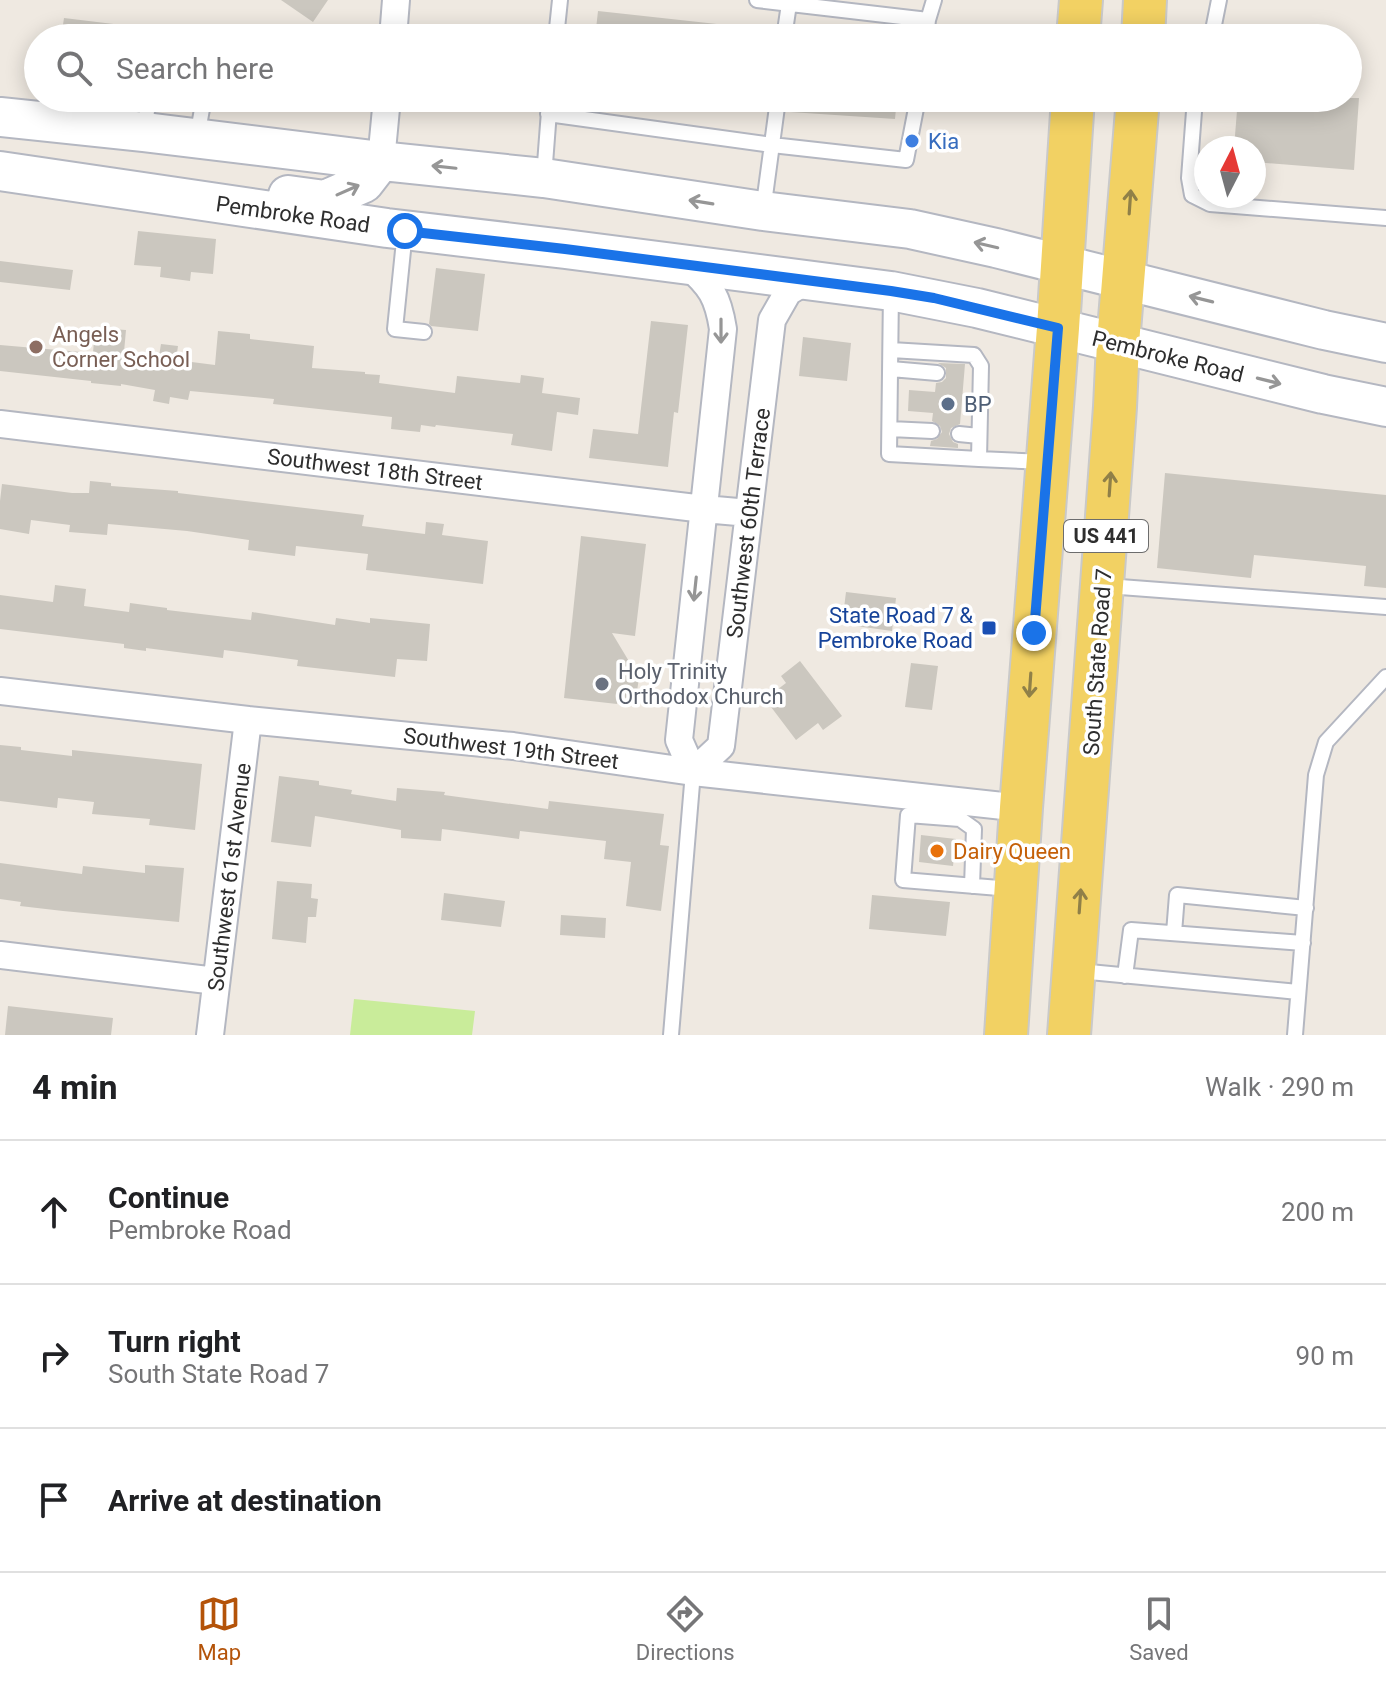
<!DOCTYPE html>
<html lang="en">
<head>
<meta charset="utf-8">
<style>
  body { margin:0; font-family:Roboto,sans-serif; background:#f6f6f6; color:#202124 }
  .compass { position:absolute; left:1194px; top:136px; width:72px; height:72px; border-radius:50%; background:#fff; box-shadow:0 4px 20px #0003; rotate:6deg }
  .stop { position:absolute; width:24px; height:24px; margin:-18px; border:6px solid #1a73e8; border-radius:50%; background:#fff }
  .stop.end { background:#1a73e8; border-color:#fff; box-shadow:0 2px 8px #0008 }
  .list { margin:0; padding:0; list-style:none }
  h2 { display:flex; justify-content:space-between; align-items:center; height:104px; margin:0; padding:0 32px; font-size:34px }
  h2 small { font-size:26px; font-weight:400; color:#757577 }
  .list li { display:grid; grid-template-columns:52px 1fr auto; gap:24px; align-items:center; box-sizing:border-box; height:144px; padding:0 32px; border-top:2px solid #e0e0e0 }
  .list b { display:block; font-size:30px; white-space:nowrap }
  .list p { margin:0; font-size:26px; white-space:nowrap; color:#757577 }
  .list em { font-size:26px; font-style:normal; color:#757577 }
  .icon { flex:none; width:44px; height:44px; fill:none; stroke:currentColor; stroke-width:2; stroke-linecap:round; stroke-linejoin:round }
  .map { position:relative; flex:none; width:1386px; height:1035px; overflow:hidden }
  .search { position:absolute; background:#fff; box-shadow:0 4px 20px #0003; left:24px; right:24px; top:24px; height:88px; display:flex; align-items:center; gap:20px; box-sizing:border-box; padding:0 28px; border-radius:44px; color:#757577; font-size:30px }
  .sheet { height:536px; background:#fff }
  nav { display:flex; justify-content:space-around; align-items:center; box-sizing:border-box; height:112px; border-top:2px solid #e0e0e0; background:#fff; font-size:22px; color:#757577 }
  nav a { display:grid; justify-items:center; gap:4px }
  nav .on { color:#b45309 }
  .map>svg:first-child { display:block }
  .pitch { fill:#c9ec9a }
  .building { fill:#cbc7bf }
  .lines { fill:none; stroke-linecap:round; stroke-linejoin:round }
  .service-casing { stroke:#b4b7c1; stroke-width:18 }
  .minor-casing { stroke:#b4b7c1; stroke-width:30 }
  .secondary-casing { stroke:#b4b7c1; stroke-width:42 }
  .primary-casing { stroke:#c9c9c9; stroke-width:46 }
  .service { stroke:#fff; stroke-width:14 }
  .minor { stroke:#fff; stroke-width:26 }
  .secondary { stroke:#fff; stroke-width:38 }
  .primary { stroke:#f2d163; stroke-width:42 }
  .oneway { stroke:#969696 }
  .oneway2 { stroke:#908048 }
  .route { stroke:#1a73e8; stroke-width:10 }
  .shop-dot { fill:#3f7fe0; stroke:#fff; stroke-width:3 }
  .education-dot { fill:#8d6e63; stroke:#fff; stroke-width:3 }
  .service-dot { fill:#5c6f8a; stroke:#fff; stroke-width:3 }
  .transit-dot { fill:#1a4fb4; stroke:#fff; stroke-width:3 }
  .worship-dot { fill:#6b7280; stroke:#fff; stroke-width:3 }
  .food-dot { fill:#e8710a; stroke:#fff; stroke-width:3 }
  .labels { text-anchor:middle; stroke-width:7; stroke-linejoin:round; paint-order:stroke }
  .shield { fill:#fff; stroke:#6d6d6d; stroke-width:2 }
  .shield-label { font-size:20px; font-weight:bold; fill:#2e2e2e }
  .shop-label { font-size:22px; fill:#366cbe; stroke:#fff; text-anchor:start }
  .street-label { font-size:22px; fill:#2e2e2e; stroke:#fff }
  .education-label { font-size:22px; fill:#785e54; stroke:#fff; text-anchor:start }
  .service-label { font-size:22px; fill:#4e5e75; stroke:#fff; text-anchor:start }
  .transit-label { font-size:22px; fill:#164399; stroke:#fff; text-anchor:end }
  .worship-label { font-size:22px; fill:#5b616d; stroke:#fff; text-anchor:start }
  .food-label { font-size:22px; fill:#c56008; stroke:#fff; text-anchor:start }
</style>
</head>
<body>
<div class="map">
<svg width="1386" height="1035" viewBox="0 0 1386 1035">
  <rect width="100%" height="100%" fill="#efe9e1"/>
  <path class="pitch" d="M354,999L475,1011L472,1035H350Z"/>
  <path class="building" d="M281,0H328L313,22Z
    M598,11L735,26L734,38H595Z
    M64,18L130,26L129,38H61Z
    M790,98H897L895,119L790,112Z
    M1238,98H1359L1354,170L1254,162V148H1234Z
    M138,231L216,239L213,274L191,272L190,281L160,277L161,267L134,265Z
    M0,261L73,270L70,290L0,282Z
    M436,268L485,274L478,331L431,326L429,324Z
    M651,321L688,325L678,413L674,412L668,467L589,458L593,429L638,434Z
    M95,328L126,330L124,352L159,356L161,344L178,346L176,360L215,365L218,331L250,334V339L314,346L312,368L365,372V374L380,375L379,383L455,393L457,376L520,383L521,375L544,378L542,393L580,398L578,415L557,412L552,451L511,445L513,434L436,425L435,427L421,425L420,432L391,429L392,417L273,404L274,399L190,391L188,400L170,397L169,404L153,401L155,390L121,384V386L91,383V381L0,371V345L93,353Z
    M803,337L851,343L847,381L799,376Z
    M938,363L965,364L960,424L951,428L949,434L953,442L958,444V448L930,446L931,441L937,439L942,432L940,426L932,421L933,413L908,411L909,390L935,392L936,383L942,382L946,378V368Z
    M1165,473L1386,495V588L1364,586L1366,566L1254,555L1251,578L1157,568Z
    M90,481L111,483V486L178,491V493L364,515L362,526L425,534L426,522L444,524L442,535L488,541L483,584L366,570L368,554L296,546L295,556L248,550L249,540L187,531L108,524L107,535L69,532L70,525L31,520L29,534L0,529V501L2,484L72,493H89Z
    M581,536L646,544L635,636L612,633L639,678L637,691L628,698L618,697L617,704L564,698Z
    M55,585L86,589L84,606L129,612L130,603L167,608V610L251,620L252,612L335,625L336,618L370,623V618L430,624L427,661L397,659L395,677L297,666L298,660L224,650L223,658L146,648V651L124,648V644L0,629V595L53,602Z
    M846,592L896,598L892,631L842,624Z
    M800,661L842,716L823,730L818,723L796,740L765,699L786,683L781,676Z
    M911,663L938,666L932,710L905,707Z
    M0,745L21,747V750L72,756V750L202,764L195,830L149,825L150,819L92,814L94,802L58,798L57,808L0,801Z
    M279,776L319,781V785L352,790L351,794L396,801L397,788L445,792L444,795L548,809L549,801L664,814L660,845L669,846L661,911L626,906L631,862L604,859L606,841L520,831L519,839L442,829L441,841L401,838V830L315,816L311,847L271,842Z
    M921,835L956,839L953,866L919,862Z
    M0,863L82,874L83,866L145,873V865L184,868L179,922L63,911L20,906L21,902L0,899Z
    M277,881L312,884L311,898L318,899L316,917H308L306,943L272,939Z
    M444,893L505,901L501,927L441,920Z
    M872,895L950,902L946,936L869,929Z
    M561,915L606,918L605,938L560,935Z
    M8,1006L113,1018L111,1035H5Z"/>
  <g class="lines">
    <defs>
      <path id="service" d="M757,0L928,20
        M785,31L789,4
        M556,38L560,0
        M926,38L928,20L934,0
        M1207,38L1213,30L1219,0
        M1195,98L1189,178L1192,195L1210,204L1386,218
        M548,114L772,145L906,160L918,98
        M144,131L149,98
        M197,137L204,98
        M544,177L550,98
        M763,211L777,107
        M405,231L395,329L424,332
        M891,291L889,454L979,459
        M891,350L974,355L981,366L979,459L1045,462
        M891,369L937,373
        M890,429L932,431
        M959,434L979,436
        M1107,586L1386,607
        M972,886L974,829L960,819L908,815L903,880L1011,889
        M1174,933L1177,895L1306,908
        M1079,971L1298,992
        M1125,976L1131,930L1303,943
        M671,1035L693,772
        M1295,1035L1316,775L1326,742L1386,677"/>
      <path id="minor" d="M393,38L396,0
        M381,161L387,98
        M687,265C711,286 718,297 723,329L679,740L693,772L721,746L772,320L788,292L808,280
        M0,424L704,509L749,513
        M0,691L248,720L513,746L693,772L1021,808
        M0,955L216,981
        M210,1035L248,720"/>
      <path id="secondary" d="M0,117L144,132L381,161L544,178L763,211L910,229L996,248L1324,330L1386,343
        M0,171L387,228L565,249L891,291L977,308L1323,394L1386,407
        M288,195L325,200L364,183L381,161"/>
      <path id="primary" d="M1078,38L1081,0
        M1143,38L1145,0
        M1006,1035L1021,808L1058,328L1073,98
        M1069,1035L1115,407L1118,343L1138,98"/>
    </defs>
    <use href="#service" class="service-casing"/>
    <use href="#minor" class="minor-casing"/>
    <use href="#secondary" class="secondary-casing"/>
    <use href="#primary" class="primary-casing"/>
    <use href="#service" class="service"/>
    <use href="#minor" class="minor"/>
    <use href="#secondary" class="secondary"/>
    <use href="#primary" class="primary"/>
  </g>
  <defs><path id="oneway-shaft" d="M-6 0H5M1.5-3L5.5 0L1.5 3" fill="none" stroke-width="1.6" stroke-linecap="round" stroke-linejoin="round" transform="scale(2)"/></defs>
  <g class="oneway">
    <use href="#oneway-shaft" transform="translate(444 167) rotate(-174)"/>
    <use href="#oneway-shaft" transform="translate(348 190) rotate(-24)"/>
    <use href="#oneway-shaft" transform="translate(701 202) rotate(-171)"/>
    <use href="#oneway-shaft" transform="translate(986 245) rotate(-167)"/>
    <use href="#oneway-shaft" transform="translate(1201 299) rotate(-166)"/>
    <use href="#oneway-shaft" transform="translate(721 331) rotate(90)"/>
    <use href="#oneway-shaft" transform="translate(1269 381) rotate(14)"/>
    <use href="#oneway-shaft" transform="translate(695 589) rotate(96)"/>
  </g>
  <g class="oneway2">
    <use href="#oneway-shaft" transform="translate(1130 202) rotate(-86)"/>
    <use href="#oneway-shaft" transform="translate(1110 484) rotate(-86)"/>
    <use href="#oneway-shaft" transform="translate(1030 685) rotate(94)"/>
    <use href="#oneway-shaft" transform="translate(1080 901) rotate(-86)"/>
  </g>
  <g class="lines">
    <path class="route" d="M405,231L565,249L891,291L934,298L1058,328L1034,633"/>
  </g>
  <circle class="shop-dot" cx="912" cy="141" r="8"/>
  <circle class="education-dot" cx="36" cy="347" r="8"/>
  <circle class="service-dot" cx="948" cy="404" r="8"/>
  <rect class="transit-dot" x="981" y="620" width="16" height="16" rx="4"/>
  <circle class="worship-dot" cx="602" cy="684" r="8"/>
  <circle class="food-dot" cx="937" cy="851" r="8"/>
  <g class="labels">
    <rect class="shield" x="1064" y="520" width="84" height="32" rx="6"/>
    <g class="shield-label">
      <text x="1106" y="543">US 441</text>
    </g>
    <g class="shop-label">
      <text x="928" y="149">Kia</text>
    </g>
    <g class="street-label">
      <text transform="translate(293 214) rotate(8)" y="8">Pembroke Road</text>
      <text transform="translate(1168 356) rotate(14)" y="8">Pembroke Road</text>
      <text transform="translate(375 469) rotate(7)" y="8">Southwest 18th Street</text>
      <text transform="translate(748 523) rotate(-83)" y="8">Southwest 60th Terrace</text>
      <text transform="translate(1097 662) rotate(-86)" y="8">South State Road 7</text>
      <text transform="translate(511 748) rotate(7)" y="8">Southwest 19th Street</text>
      <text transform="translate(229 877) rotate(-83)" y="8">Southwest 61st Avenue</text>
    </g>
    <g class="education-label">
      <text x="52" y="342">Angels<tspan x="52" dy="25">Corner School</tspan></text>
    </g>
    <g class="service-label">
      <text x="964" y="412">BP</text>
    </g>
    <g class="transit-label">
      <text x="973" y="623">State Road 7 &amp;<tspan x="973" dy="25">Pembroke Road</tspan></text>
    </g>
    <g class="worship-label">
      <text x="618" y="679">Holy Trinity<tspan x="618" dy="25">Orthodox Church</tspan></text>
    </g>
    <g class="food-label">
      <text x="953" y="859">Dairy Queen</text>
    </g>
  </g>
</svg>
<svg class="compass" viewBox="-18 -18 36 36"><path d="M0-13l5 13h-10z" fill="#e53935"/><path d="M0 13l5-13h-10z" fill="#757577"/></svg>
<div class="stop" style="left:405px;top:231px"></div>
<div class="stop end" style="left:1034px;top:633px"></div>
<div class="search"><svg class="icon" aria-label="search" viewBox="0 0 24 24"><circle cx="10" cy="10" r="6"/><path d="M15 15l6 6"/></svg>Search here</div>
</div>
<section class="sheet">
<h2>4 min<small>Walk · 290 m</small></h2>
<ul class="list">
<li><svg class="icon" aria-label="ahead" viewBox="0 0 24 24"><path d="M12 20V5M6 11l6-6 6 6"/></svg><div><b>Continue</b><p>Pembroke Road</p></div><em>200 m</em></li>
<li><svg class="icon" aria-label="right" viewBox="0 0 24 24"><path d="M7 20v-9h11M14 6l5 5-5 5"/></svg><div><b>Turn right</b><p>South State Road 7</p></div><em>90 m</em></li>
<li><svg class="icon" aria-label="arrive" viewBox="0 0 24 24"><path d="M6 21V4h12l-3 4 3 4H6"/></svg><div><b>Arrive at destination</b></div></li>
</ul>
</section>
<nav>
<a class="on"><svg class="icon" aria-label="map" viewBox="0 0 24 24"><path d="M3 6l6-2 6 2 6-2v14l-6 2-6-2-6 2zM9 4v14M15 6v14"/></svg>Map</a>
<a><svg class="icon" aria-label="directions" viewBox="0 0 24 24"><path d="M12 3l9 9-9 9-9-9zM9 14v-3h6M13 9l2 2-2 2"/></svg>Directions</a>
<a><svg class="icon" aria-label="saved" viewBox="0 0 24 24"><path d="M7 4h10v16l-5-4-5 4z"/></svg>Saved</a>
</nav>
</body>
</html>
